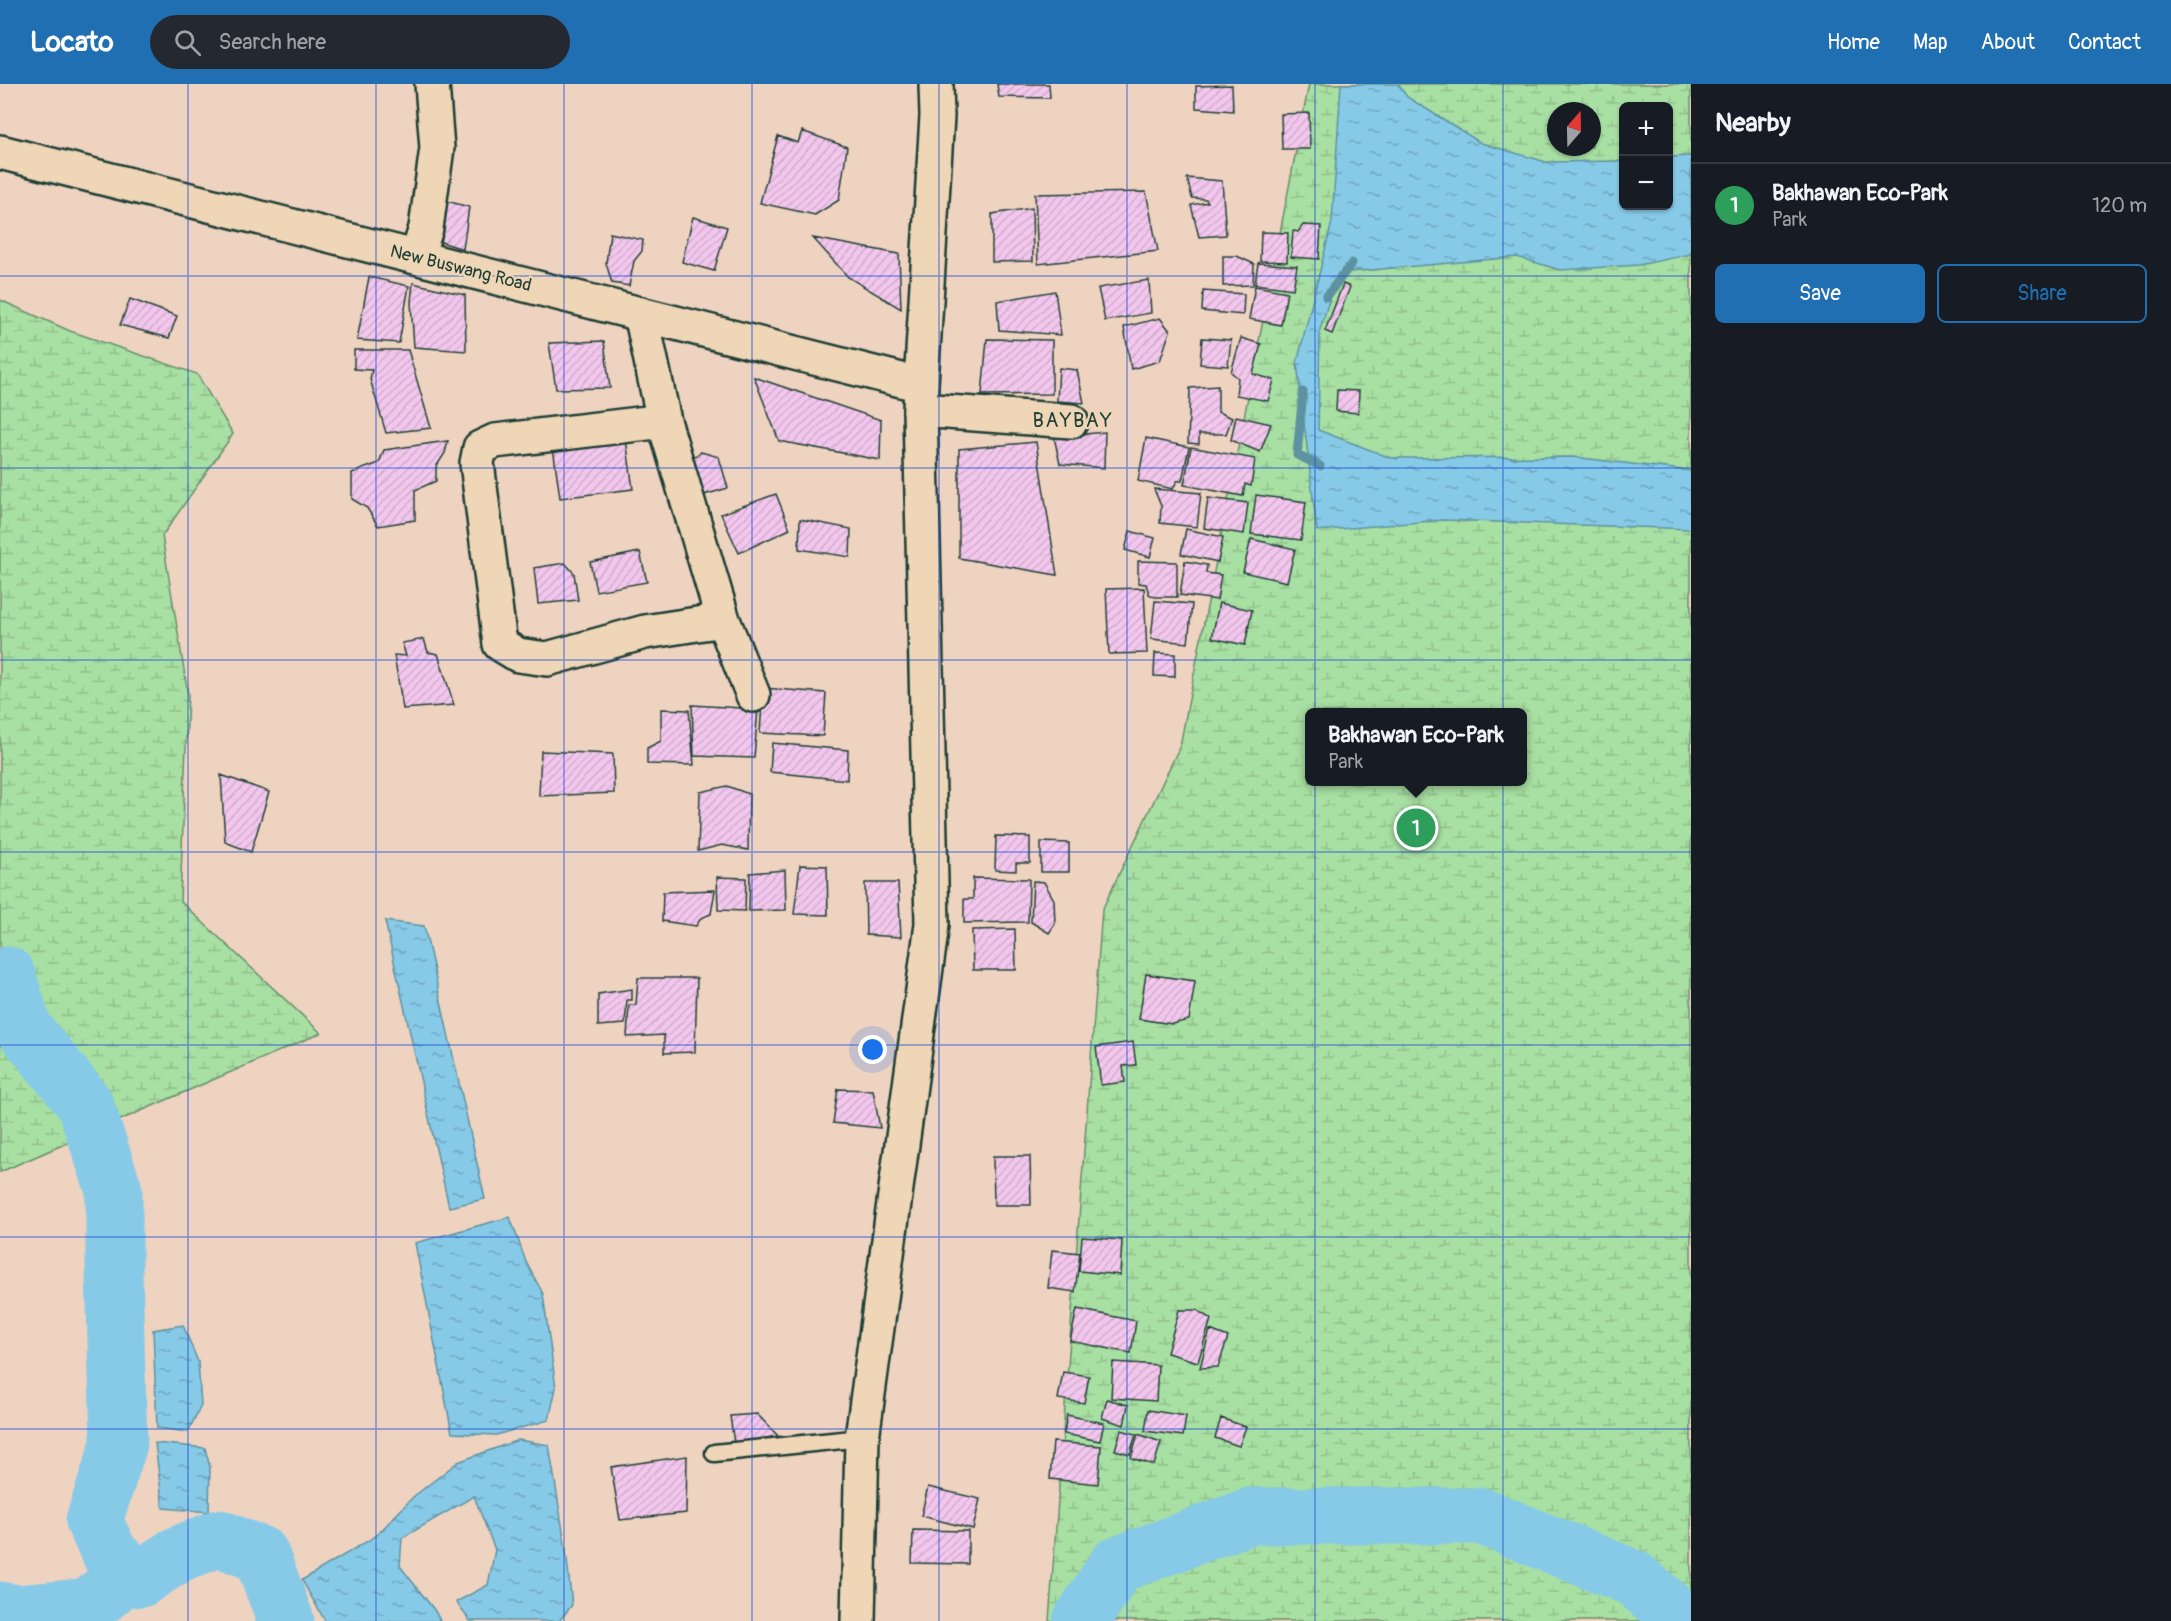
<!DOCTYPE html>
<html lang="en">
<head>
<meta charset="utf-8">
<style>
  body { margin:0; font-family:Pangolin,sans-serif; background:#242831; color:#f1f3f6 }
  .controls { position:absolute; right:18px; top:18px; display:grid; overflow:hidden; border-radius:9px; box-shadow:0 2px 4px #0004 }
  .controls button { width:54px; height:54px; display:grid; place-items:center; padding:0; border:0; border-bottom:2px solid #363941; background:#171b24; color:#f1f3f6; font:30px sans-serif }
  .compass { position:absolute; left:1547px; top:18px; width:54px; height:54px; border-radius:50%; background:#171b24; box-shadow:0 2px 4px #0004; rotate:20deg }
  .you { position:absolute; left:873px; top:966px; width:21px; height:21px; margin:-15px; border:4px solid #fff; border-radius:50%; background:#1a73e8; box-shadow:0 0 0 9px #1a73e833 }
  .badge { display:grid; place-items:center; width:39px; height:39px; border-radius:50%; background:#1f6fb2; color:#fff; font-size:20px; font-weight:700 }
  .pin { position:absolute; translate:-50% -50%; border:3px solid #fff; box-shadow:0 2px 6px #0006 }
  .popup { position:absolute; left:1305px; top:624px; width:222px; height:78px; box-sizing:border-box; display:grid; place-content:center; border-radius:9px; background:#171b24; filter:drop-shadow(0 2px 4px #0005); font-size:20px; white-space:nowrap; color:#9ea1a6 }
  .popup b { font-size:22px; color:#f1f3f6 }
  .popup::after { content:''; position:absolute; left:50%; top:100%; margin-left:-12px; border:12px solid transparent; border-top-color:#171b24 }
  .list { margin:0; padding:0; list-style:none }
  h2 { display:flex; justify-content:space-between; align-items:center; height:78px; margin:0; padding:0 24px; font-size:26px }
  h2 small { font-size:20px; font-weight:400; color:#9ea1a6 }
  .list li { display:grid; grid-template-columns:39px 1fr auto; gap:18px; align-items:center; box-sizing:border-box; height:84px; padding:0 24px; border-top:2px solid #363941 }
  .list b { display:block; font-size:22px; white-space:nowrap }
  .list p { margin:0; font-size:20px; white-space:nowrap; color:#9ea1a6 }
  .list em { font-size:20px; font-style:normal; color:#9ea1a6 }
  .actions { display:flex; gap:12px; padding:18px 24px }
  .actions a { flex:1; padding:14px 0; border:2px solid #1f6fb2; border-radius:9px; text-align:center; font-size:21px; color:#1f6fb2 }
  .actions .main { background:#1f6fb2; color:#fff }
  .icon { flex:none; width:33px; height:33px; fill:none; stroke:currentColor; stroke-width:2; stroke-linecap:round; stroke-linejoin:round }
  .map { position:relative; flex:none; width:1691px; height:1537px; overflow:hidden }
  header { display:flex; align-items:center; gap:36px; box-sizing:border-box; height:84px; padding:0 30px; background:#1f6fb2; color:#fff }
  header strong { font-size:28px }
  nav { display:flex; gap:33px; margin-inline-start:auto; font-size:21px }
  .search { width:420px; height:54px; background:#242831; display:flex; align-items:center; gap:15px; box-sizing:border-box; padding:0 21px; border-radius:33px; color:#9ea1a6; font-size:22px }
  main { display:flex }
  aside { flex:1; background:#171b24 }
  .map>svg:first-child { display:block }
  .wetland { fill:url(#wetland-marsh); stroke:#648e6b; stroke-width:1.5; fill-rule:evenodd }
  .water { fill:url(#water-ripples); stroke:#5d92a0; stroke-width:1.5 }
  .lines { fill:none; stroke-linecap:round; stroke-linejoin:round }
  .stream { stroke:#5d92a0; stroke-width:9 }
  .river { stroke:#87cae8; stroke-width:57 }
  .building { fill:url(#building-hatch); stroke:#1f3d34; stroke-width:1.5 }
  .lane-casing { stroke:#1f3d34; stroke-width:21 }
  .street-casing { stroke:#1f3d34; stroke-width:38 }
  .secondary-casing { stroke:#1f3d34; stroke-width:38 }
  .lane { stroke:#eed6b6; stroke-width:16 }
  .street { stroke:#eed6b6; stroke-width:33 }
  .secondary { stroke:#eed6b6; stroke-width:33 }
  .grid { fill:none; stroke:#1d4ed8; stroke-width:1.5; stroke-opacity:0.55 }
  .labels { text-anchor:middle; stroke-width:4.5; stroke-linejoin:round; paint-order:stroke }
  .street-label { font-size:18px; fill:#1f3d34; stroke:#eed6b6 }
  .neighbourhood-label { font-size:20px; letter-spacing:1.5px; fill:#1f3d34; stroke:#eed6b6 }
</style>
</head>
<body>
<header>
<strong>Locato</strong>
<div class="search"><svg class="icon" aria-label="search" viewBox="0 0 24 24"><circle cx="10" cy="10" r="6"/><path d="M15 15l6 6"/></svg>Search here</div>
<nav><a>Home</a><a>Map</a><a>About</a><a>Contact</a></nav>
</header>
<main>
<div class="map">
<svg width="1691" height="1537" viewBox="0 0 1691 1537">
  <defs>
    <pattern id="wetland-marsh" width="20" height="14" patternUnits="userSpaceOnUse" patternTransform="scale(1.5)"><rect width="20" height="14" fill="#a8dfa2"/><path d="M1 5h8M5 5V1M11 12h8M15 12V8" fill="none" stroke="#90c08c"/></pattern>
    <pattern id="water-ripples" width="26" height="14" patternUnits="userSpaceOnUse" patternTransform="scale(1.5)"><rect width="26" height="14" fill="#87cae8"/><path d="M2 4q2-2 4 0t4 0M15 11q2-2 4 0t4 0" fill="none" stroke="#6ea5bd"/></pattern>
    <pattern id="building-hatch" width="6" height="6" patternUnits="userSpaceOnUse" patternTransform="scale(1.5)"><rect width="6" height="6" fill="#f3c7ed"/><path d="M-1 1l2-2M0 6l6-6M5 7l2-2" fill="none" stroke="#d0accc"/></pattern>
  </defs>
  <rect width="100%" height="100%" fill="#efd3c1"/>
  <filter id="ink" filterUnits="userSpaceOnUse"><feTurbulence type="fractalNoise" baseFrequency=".0167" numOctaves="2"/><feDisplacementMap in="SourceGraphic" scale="12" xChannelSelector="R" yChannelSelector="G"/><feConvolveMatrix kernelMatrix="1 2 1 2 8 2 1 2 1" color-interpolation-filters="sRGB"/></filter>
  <g filter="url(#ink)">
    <path class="wetland" d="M1309,0H1691V1537H1049L1102,826L1180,662ZM1624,22H1668V122H1624ZM1556,27H1592V63H1556ZM1310,628H1522V698H1310Z
      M0,216L70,247L197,290L233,350L162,452L188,610L180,817L321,949L0,1088Z"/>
    <path class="water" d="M1341,0H1398L1407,13L1481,59L1546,78L1623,77L1624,122H1668L1669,73L1691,72V170L1639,181L1560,186L1517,173L1338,189L1320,245L1318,346L1391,374L1573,373L1691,387V445L1443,436L1317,447L1297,279L1332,138Z
      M385,837L424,842L485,1115L449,1123Z
      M510,1133L526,1178L543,1210L556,1304L549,1336L496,1351L452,1349L415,1159Z
      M183,1241L198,1278L201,1321L188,1348L157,1344L153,1246Z
      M518,1356L549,1361L566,1466L572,1521L559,1537H470L456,1518L488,1501L495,1466L474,1412L402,1454L400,1482L435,1527L440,1537H325L302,1496L376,1452L413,1413L458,1378Z
      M155,1359L205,1364L210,1383L209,1428L163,1424Z"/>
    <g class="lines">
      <path class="stream" d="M1326,213L1352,179
        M1303,308L1297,371L1320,382"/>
      <path class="river" d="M7,891L24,945L85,1020L114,1106V1188L119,1360L94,1437L111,1472L140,1495L177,1471L219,1454L261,1471L286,1537
        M0,1526L18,1529L90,1522L130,1487
        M1081,1537L1117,1481L1250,1432H1481L1633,1494L1684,1537"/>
    </g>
    <path class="building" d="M997,0H1049L1050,14L999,13Z
      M1232,1L1233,27L1196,24V2Z
      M1309,29L1310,65H1282L1281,30Z
      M802,47L847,63L839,116L815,131L760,119L778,52L798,59Z
      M1187,94L1222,97L1226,151L1199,153L1191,121L1208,118L1206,115L1192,114Z
      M1146,108L1158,167L1038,180L1035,110Z
      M432,113L469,123L463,165L425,153Z
      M1032,124L1033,177L992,178V130Z
      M693,133L727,143L714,187L682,178Z
      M1303,141L1321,142L1319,175L1291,173L1293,147L1298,148Z
      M1261,148L1288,149L1287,178L1260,177Z
      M610,149L643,156L642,167L634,177L629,202L612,199L606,179Z
      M813,154L899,170L901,225L848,193Z
      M1223,172H1237L1254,180L1253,201L1223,202Z
      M1258,179L1297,182L1293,205L1255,200Z
      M369,193L409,202L399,259L357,256Z
      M1149,196L1151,229L1105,237L1098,204Z
      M413,199L465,211L466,267L414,263L411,218Z
      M1343,200L1350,203L1332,250L1325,247Z
      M1255,202L1287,208L1281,241L1249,235Z
      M1055,207L1061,251L999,246L997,217Z
      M1203,207L1244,210L1243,231L1202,227Z
      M130,215L177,232L169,254L120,241Z
      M1160,234L1170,247L1160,277L1131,285L1124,243Z
      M1202,254L1231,256L1228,282L1200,280Z
      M1241,254L1261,260L1253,290L1274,296L1268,317L1236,311L1238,294L1231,288Z
      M987,255L1052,256V310L982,311Z
      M604,257L610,304L556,305L549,259Z
      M354,266H408L431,344L386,349L370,295L372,286L354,285Z
      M1059,284L1077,286L1084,319L1057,317Z
      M754,293L881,336L880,376L779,357Z
      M1218,302V328L1232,334L1226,350H1199V360L1188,359L1190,304Z
      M1337,306L1359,307L1358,329L1336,327Z
      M1236,332L1271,340L1260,368L1231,356Z
      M625,348L633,405L560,414L552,356Z
      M1105,348L1104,384L1060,380L1054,353Z
      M1146,354L1189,363L1182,397H1177L1173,405L1138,397Z
      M448,357L445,369L436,383V397L415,406V436L378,442L367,424L352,415V389L379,379L384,366Z
      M1036,358L1057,491L959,474V365Z
      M1191,363L1255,375L1251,402L1245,400L1243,412L1184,401Z
      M701,368L719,373L728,404L704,411L690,375Z
      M1154,405L1201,409L1197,443L1160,439L1161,422Z
      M776,410L790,445L739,469L721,430Z
      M1256,411L1306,418L1301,456L1251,450Z
      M1208,414L1248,419L1244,450L1204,444Z
      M800,435L851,445L850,473L799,465Z
      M1186,445L1223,453L1218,478L1181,470Z
      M1130,447L1155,454L1150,473L1125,466Z
      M1251,455L1295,465L1287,498L1243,488Z
      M640,468L647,498L596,507L590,478Z
      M1138,477L1177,478V513H1155L1149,510L1146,500L1138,499Z
      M1185,477L1207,481L1206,489L1221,491L1217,516L1180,511Z
      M565,479L574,489L578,516L538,520L534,484Z
      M1144,504L1147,569L1109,570L1106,505Z
      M1155,517L1192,520L1188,559L1151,555Z
      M1219,519L1252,526L1245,561L1212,554Z
      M424,555L428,568L438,570L454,621L403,625L394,571L406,572L402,559Z
      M1155,569L1175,570V593L1154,592Z
      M763,604L826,609L823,652L760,649Z
      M692,621L758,625L754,674L694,672Z
      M661,625L689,626L694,681L647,680V664L661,657Z
      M772,659L848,666L847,696L770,688Z
      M541,667L613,670L614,709L539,712Z
      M221,691L269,708L251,768L225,758Z
      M727,702L749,710L748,766L722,761L698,767L700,708Z
      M996,752L1030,753V779H1016V787L995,786Z
      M1041,758L1069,759V788H1041Z
      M800,781L827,782L828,831L794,830Z
      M785,786L786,826L749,827L750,789Z
      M717,793L746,794L745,827L718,826Z
      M973,794L1029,795L1028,838L964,839V815H973Z
      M1033,797L1044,798L1054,816L1055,840L1049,849L1031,838Z
      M865,799H898L901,853L866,851Z
      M715,806L711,830L701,834L696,842L662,837L663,808Z
      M1015,845L1016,886H973L972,846Z
      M1146,890L1195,897L1189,936L1172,940L1139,935Z
      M638,894H697L695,968L664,969V951L627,953L629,921H636Z
      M632,905V916H627L625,940L598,942V910Z
      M1133,958L1136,981L1123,982L1125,998L1101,1001L1096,963Z
      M838,1005L873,1006L880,1044L833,1039Z
      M993,1072H1030L1031,1121H994Z
      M1082,1153L1122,1156L1120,1191L1079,1187Z
      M1052,1166L1080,1169L1075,1208L1048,1204Z
      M1077,1225L1136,1237L1131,1269L1070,1257Z
      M1179,1226H1197L1211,1235L1198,1278L1167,1269Z
      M1210,1246L1228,1253L1218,1283L1200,1284Z
      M1113,1278L1158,1281L1156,1317L1111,1314Z
      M1063,1288L1089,1292L1084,1319L1058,1315Z
      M1107,1315L1128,1321L1124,1341L1102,1334Z
      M1148,1326L1186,1332L1183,1352L1145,1347Z
      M757,1330L778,1352L734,1359L730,1332Z
      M1067,1331L1104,1339L1100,1357L1064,1350Z
      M1221,1334L1246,1343L1239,1362L1215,1354Z
      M1121,1346L1136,1350L1130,1370L1115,1366Z
      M1138,1350L1161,1358L1154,1381L1131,1374Z
      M1053,1358L1101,1362L1098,1400L1050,1395Z
      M687,1372L686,1429L620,1436L611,1383Z
      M928,1403L980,1415L973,1445L921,1432Z
      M913,1446L968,1447V1480L912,1479Z"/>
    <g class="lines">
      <defs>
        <path id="lane" d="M714,1369L862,1354"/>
        <path id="street" d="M417,173L426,144L437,64L432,0
          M641,230L664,337L723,536L753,611
          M921,301L937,32L936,0
          M920,326L1071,337
          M664,337L495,357L480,364L477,379L500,560L518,571L547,575L645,548L723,536"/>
        <path id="secondary" d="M0,68L921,301L920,326L932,840L862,1354L858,1537"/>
      </defs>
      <use href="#lane" class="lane-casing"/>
      <use href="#street" class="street-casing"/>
      <use href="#secondary" class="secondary-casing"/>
      <use href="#lane" class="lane"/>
      <use href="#street" class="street"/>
      <use href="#secondary" class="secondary"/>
    </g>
  </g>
  <path class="grid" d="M188,0V1537M376,0V1537M564,0V1537M752,0V1537M939,0V1537M1127,0V1537M1315,0V1537M1503,0V1537M0,192H1691M0,384H1691M0,576H1691M0,768H1691M0,961H1691M0,1153H1691M0,1345H1691"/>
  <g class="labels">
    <g class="street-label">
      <text transform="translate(461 184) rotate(14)" y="6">New Buswang Road</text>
    </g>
    <g class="neighbourhood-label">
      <text x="1073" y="343">BAYBAY</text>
    </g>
  </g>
</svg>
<div class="controls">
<button>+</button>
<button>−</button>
</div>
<svg class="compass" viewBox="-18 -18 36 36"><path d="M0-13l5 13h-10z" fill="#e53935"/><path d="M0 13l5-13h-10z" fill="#9ea1a6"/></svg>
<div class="you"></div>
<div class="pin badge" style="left:1416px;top:744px;background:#2e9e5b">1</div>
<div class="popup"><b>Bakhawan Eco-Park</b>Park</div>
</div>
<aside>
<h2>Nearby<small></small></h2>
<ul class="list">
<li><span class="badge" style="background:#2e9e5b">1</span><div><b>Bakhawan Eco-Park</b><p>Park</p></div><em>120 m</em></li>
</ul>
<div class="actions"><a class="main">Save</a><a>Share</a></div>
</aside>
</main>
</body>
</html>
